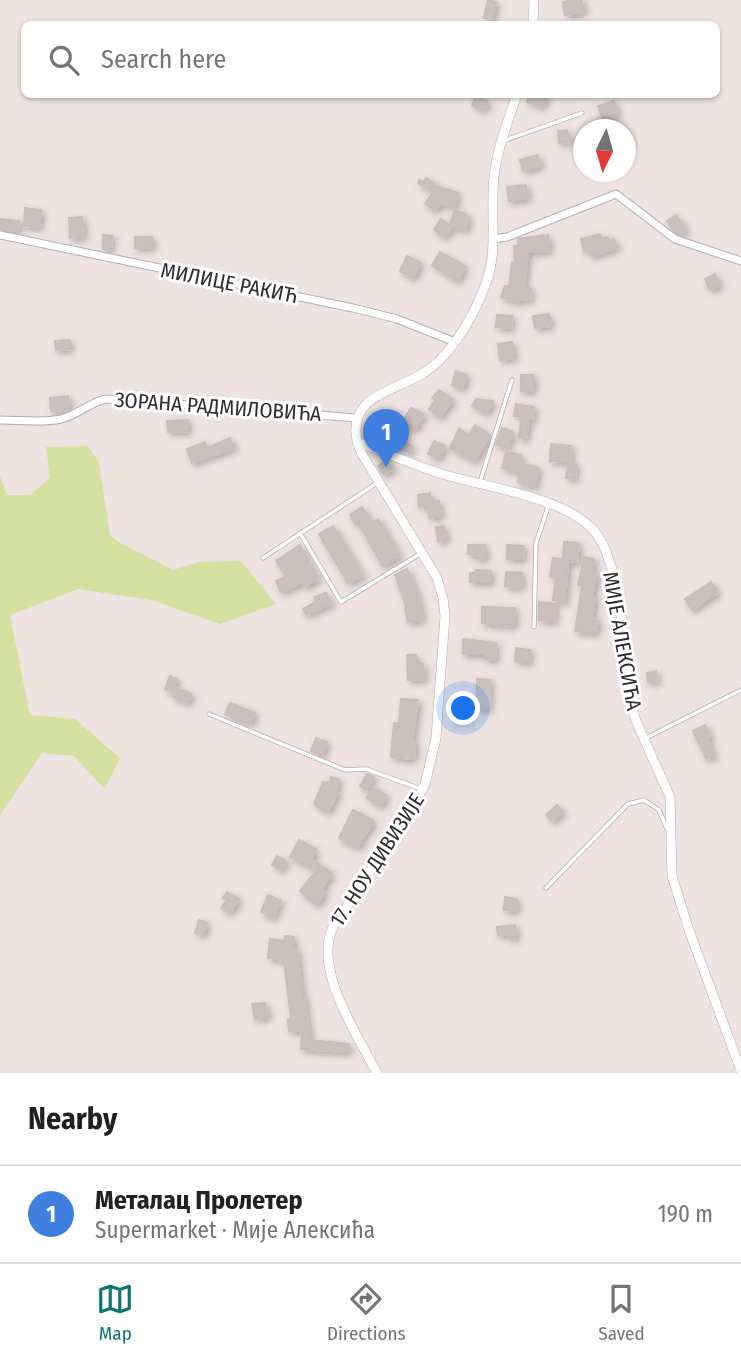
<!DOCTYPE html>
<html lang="en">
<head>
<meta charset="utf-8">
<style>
  body { margin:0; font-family:"Fira Sans Condensed",sans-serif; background:#f6f6f6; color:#202124 }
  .compass { position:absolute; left:573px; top:119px; width:63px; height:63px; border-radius:50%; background:#fff; box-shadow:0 2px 5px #0004; rotate:185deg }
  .you { position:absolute; left:464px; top:709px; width:24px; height:24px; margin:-18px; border:5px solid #fff; border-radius:50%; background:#1a73e8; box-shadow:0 0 0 10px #1a73e833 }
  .badge { display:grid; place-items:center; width:46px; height:46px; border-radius:50%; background:#0f766e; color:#fff; font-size:23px; font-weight:700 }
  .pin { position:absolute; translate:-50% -58px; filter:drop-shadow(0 2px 4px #0008) }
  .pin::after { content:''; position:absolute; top:37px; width:24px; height:21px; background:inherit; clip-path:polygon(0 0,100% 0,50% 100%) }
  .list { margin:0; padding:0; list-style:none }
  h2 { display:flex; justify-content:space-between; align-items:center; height:91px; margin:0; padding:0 28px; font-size:30px }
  h2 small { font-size:23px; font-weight:400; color:#757577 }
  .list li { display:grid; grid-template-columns:46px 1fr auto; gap:21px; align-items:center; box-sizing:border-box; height:98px; padding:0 28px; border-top:2px solid #e0e0e0 }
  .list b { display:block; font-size:26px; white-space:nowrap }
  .list p { margin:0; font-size:23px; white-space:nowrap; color:#757577 }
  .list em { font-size:23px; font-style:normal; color:#757577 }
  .icon { flex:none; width:38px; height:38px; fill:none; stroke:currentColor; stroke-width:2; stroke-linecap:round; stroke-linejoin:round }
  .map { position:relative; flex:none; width:741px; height:1073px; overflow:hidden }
  .search { position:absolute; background:#fff; box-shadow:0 2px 5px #0004; left:21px; right:21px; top:21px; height:77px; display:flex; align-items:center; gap:18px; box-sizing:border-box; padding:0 24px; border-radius:10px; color:#757577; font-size:26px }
  .sheet { height:189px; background:#fff }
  nav { display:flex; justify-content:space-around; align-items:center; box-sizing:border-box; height:98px; border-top:2px solid #e0e0e0; background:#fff; font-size:19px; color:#757577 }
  nav a { display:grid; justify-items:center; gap:4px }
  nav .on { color:#0f766e }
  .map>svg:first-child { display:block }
  .green { fill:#d4e1a1 }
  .building { fill:#cac1bf; stroke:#cabdba; stroke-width:2; filter:url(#shadow) }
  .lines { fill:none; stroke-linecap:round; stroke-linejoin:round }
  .service-casing { stroke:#aab1b5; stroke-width:5 }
  .minor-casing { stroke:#aab1b5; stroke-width:9 }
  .tertiary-casing { stroke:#aab1b5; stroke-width:10 }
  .service { stroke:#fff; stroke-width:3.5 }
  .minor { stroke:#fff; stroke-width:7 }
  .tertiary { stroke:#fff; stroke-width:9 }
  .labels { text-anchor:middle; stroke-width:6; stroke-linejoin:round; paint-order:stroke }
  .street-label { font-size:21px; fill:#2d2d2d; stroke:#fff }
</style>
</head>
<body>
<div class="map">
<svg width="741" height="1073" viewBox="0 0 741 1073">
  <defs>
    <filter id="shadow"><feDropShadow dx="3" dy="3" stdDeviation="3.5" flood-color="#0004"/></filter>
  </defs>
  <rect width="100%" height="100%" fill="#eee3e1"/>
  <path class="green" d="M88,446L99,462L110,535L122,544L173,570L199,562L241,561L276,604L220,624L151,600L78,589L10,615L30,715L75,719L120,758L105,789L74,756L42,753L0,815V476L7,495H30L50,478L46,447Z"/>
  <path class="building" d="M488,0L496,2L492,20L484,18Z
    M572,0H582L584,12L565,15L563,2Z
    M529,94H546L543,106L527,102Z
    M475,97L488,101L485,110L472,106Z
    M614,101L618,113L602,118L598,106Z
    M567,130L569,142L559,143L558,131Z
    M537,155L541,166L523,171L520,160Z
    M426,178L434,183L433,185L458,193L454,207L441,203L435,210L425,204L433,192L418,183L419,180L424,182Z
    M526,185L528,198L509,201L507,187Z
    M25,208L41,210L39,227L24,226Z
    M455,210L466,214L465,217L469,218L465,230L452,226L445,237L434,230L441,219L450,225Z
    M676,215L686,230L680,234L674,231L667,221Z
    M82,217L84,237L70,238L69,218Z
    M0,219L19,221L18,231L0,229Z
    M600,234L601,238L607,237L609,241L614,239L617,248L591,256L589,250L584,251L581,239Z
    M103,235L112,236L111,249H103Z
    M548,235L549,251L528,252L524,289H531L530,300L519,299L518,302L501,297L505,286L509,287L512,262H515L514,246H518V239Z
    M135,237H152V247L135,248Z
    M440,252L465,266L458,281L432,266Z
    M407,256L421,263L413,278L400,271Z
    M715,274L720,285L710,290L705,279Z
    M549,314L551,326L535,328L533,316Z
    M497,315L512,316L511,328L496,327Z
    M70,340V349L56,350L55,341Z
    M512,342L514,358L500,360L498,344Z
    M456,371L467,375L462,389L452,385Z
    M521,375H533V391H521Z
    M439,390L453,400L440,417L429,409L435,400L432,398Z
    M68,396L69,410L51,411L50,398Z
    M476,399L493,401L487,413L472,406Z
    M516,404L534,407L533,419L529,418L526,439L519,438L522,417L514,416Z
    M411,408L424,414L415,430L402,423Z
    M188,420V431L168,432L167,421Z
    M391,423L401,429L397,437L413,447L409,453L382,437Z
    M475,425L490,435L475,461L450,448L459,429L468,435Z
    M502,428L513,432L507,448L496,444Z
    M230,438L234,448L192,463L187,449L205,442L207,448Z
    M434,441L445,446L439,459L428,454Z
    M551,444L571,446L570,462L550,461Z
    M506,452L521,455L519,463L539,468L535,486L518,482L520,472L502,468Z
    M386,461L394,468L384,475L378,466Z
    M568,463L576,464L575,479L566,478Z
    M430,493L431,502L439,501L441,516L429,518L427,505L419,507L418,495Z
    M362,507L372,523L378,519L400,556L382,566L359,523L356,525L350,515Z
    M333,526L363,575L348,583L319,534Z
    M444,526L446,540L438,541L436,527Z
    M564,542L579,543L577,562L568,561L565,602L553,600L556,577H550L553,558L563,559Z
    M300,545L318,579L304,587L301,583L281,592L276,581L286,577L276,561Z
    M468,545H485V559L476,558V554H468Z
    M507,545L524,546L523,559H507Z
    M584,557L594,559L592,572L597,573L592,597H595L592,619L598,620L596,633L575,631L582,586L578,585Z
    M407,569L418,596L422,620L408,622L405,609H407L395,575Z
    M476,570L491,571V582H470V573L476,572Z
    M506,572L522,573L521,587L505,586Z
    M711,582L718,592L692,610L685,599Z
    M326,593L331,604L306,615L303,609L316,602L314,597Z
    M539,602L555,604L554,621L539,620Z
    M482,607L515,608L514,626L482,623Z
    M463,639L496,643L495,660L485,659L486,654H463Z
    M516,648L530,650L529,662L515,661Z
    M407,655H416V664H423L424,679L408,680Z
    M656,671L658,681L648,682L647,673Z
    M170,676L177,679L172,691L165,689Z
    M477,679L490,680L489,709H476Z
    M177,688L192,694L188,703L173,697Z
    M401,699L418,700L412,742H415L414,759L391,757L394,723H399Z
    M230,703L255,713L250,724L225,714Z
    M455,704L470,706L469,721L453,720Z
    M705,725L711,737L707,739L714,756L706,759L693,731Z
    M316,738L327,742L322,756L311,751Z
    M367,774L374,777L366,790L360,786Z
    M331,777L339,779L335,792L338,793L328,812L314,804L323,782L330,783Z
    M372,787L386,795L381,806L367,798Z
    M557,805L563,812L552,821L546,815Z
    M353,810L374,821L357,848L339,838Z
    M299,840L316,849L311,859L332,873L321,890L325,892L316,905L300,891L317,870L290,857Z
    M277,856L286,861L281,870L272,865Z
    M227,892L239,899L230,913L221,908L227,900L223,898Z
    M268,895L281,901L273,918L261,912Z
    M505,897L517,899L516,911L504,910Z
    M199,920L207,923L203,935L195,933Z
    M515,925L516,938L510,939L509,934L498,935L497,927Z
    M285,936L294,937L292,949L297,948L302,995H304L310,1040L349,1044L348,1052L301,1049L302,1030L289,1031L288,1020L291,1019L284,960L268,958L270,939L284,941Z
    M265,1003L268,1017L255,1019L252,1004Z"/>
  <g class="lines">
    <defs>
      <path id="service" d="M503,141L582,113
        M480,482L512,380
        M300,533L341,602L420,554
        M263,558L377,483
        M534,627L536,543L549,504
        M209,714L345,770L366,769L421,789
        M646,738L741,690
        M546,888L628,804L644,800L659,810L667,829"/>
      <path id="minor" d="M0,235L353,308L397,319L455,342
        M493,239L507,237L616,194L675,239L741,261
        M0,420C19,420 42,423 61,419C78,415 90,402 106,399L357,418"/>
      <path id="tertiary" d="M533,24L534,0
        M357,442C385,452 413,465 442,474C485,487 573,498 598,536C622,572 625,659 631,703L636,721L670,797L672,876L689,930L741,1071
        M377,1073C357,1034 313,970 333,927L413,808L425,784L436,738L445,616L443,598L437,578L362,454C353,435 353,417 368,402C390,386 418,381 438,362C462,339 488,291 492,258C495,231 491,204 494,177C497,148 508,122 517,94"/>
    </defs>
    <use href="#service" class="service-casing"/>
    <use href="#minor" class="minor-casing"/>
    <use href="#tertiary" class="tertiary-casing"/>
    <use href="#service" class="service"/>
    <use href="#minor" class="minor"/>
    <use href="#tertiary" class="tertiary"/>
  </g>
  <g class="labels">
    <g class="street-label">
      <text transform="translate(229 283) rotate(11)" y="7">МИЛИЦЕ РАКИЋ</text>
      <text transform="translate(218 407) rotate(4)" y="7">ЗОРАНА РАДМИЛОВИЋА</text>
      <text transform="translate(622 641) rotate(80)" y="7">МИЈЕ АЛЕКСИЋА</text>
      <text transform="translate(377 860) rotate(-57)" y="7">17. НОУ ДИВИЗИЈЕ</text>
    </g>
  </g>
</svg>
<svg class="compass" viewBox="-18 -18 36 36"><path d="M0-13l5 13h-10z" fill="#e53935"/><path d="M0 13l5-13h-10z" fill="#757577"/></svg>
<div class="you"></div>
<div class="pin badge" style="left:386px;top:467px;background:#3f7fe0">1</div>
<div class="search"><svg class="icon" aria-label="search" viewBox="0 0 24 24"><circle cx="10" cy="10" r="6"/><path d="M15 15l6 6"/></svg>Search here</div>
</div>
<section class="sheet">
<h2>Nearby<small></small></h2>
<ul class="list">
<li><span class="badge" style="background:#3f7fe0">1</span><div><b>Металац Пролетер</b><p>Supermarket · Мије Алексића</p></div><em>190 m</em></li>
</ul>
</section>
<nav>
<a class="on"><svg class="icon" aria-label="map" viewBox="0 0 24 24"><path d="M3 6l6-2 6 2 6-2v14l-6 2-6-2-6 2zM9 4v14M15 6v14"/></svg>Map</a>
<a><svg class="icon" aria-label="directions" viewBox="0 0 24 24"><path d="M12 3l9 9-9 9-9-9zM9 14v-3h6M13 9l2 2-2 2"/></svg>Directions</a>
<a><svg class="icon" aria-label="saved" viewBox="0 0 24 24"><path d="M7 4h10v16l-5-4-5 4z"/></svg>Saved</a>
</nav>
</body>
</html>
